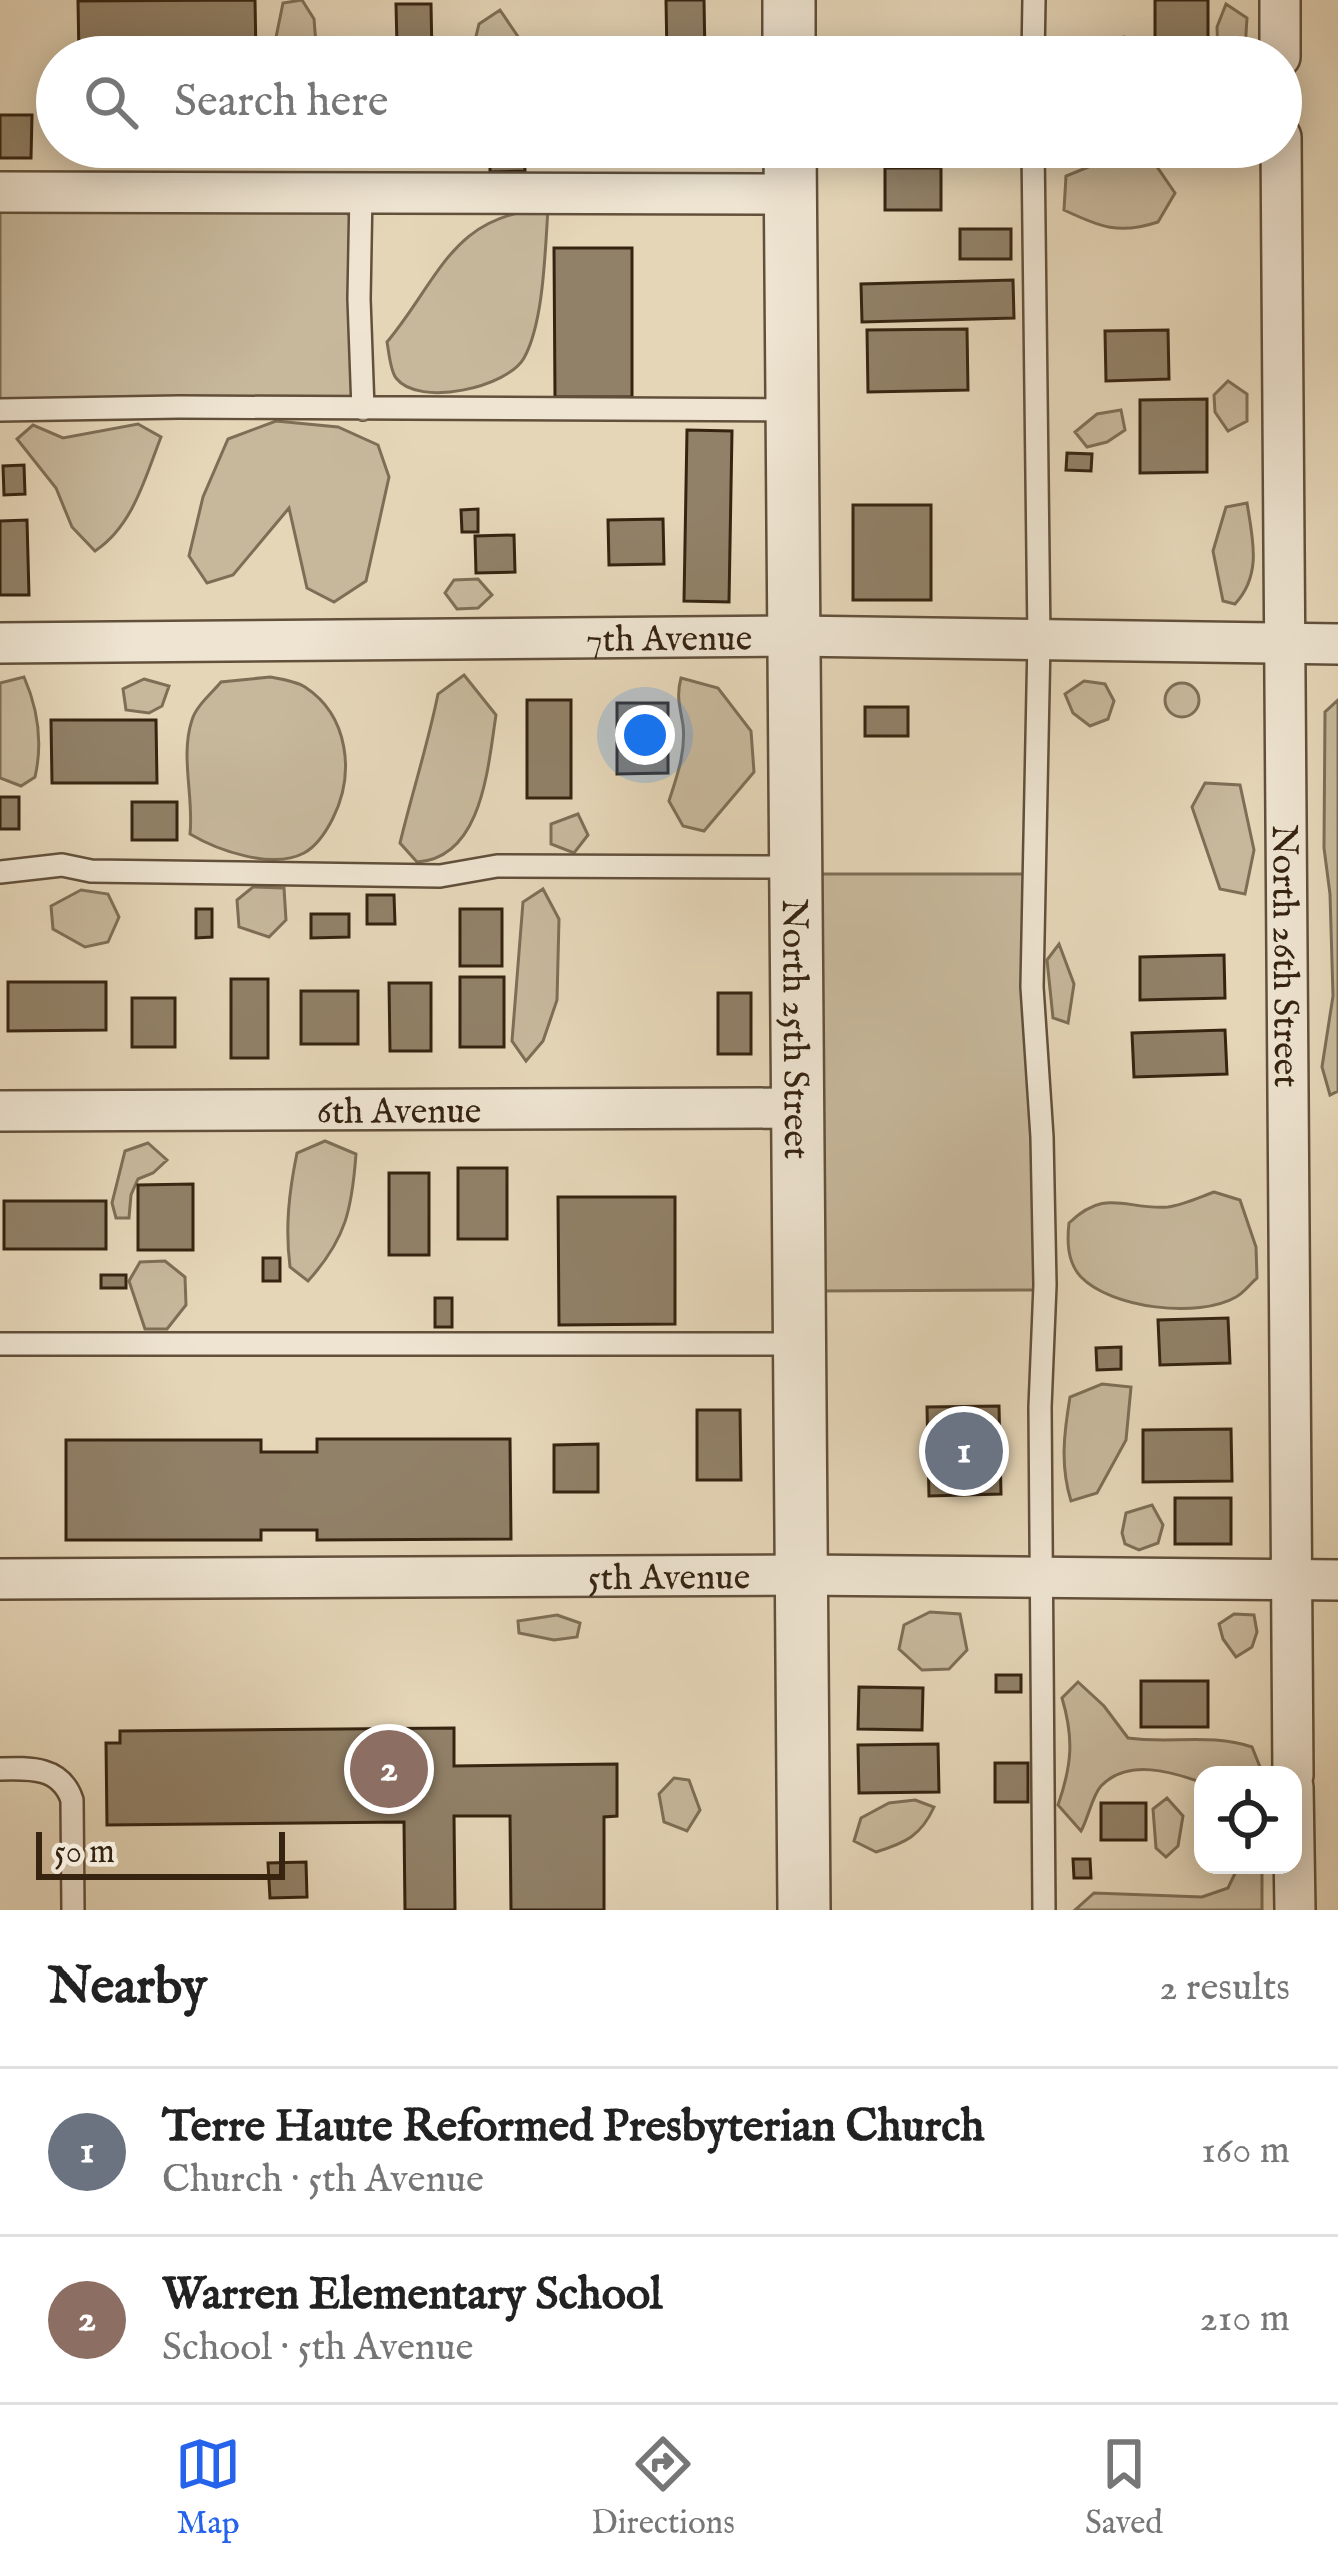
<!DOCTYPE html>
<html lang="en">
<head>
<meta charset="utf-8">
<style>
  body { margin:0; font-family:"IM FELL English",serif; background:#f6f6f6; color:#222 }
  .controls { position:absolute; right:36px; bottom:36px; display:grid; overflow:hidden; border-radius:24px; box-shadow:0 6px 30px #0003 }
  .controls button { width:108px; height:108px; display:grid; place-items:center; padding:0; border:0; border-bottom:3px solid #e0e0e0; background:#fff; color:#222; font:60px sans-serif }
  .scale { position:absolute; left:36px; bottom:30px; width:249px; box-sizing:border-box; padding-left:12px; border:6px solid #362411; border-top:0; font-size:33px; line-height:42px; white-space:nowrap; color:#362411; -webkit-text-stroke:9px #eee4d1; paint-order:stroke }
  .you { position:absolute; left:645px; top:735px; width:42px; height:42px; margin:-30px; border:9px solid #fff; border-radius:50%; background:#1a73e8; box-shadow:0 0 0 18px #1a73e833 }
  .badge { display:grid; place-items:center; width:78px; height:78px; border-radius:50%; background:#2563eb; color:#fff; font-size:39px; font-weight:700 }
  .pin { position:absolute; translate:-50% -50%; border:6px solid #fff; box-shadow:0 3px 12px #0006 }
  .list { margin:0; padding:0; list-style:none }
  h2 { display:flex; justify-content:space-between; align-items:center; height:156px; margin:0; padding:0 48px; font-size:51px }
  h2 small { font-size:39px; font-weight:400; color:#767676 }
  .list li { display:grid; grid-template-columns:78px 1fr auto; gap:36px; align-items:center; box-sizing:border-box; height:168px; padding:0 48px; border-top:3px solid #e0e0e0 }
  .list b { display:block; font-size:45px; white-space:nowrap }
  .list p { margin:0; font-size:39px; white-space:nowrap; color:#767676 }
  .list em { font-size:39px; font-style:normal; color:#767676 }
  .icon { flex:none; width:66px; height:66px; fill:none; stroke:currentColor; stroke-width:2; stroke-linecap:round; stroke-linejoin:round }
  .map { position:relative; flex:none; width:1338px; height:1910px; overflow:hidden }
  .search { position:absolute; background:#fff; box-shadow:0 6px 30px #0003; left:36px; right:36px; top:36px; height:132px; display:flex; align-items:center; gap:30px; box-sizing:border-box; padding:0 42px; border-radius:66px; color:#767676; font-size:45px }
  .sheet { height:492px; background:#fff }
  nav { display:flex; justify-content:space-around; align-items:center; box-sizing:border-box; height:168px; border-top:3px solid #e0e0e0; background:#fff; font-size:33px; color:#767676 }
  nav a { display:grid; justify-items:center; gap:6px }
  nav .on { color:#2563eb }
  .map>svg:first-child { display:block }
  .green { fill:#c7b89c; stroke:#7e6e56; stroke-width:3 }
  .building { fill:#918168; stroke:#362411; stroke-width:3 }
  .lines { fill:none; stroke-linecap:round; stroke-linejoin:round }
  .service-casing { stroke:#62503b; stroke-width:26 }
  .minor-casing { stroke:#62503b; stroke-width:44 }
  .tertiary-casing { stroke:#62503b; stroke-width:56 }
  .service { stroke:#eee4d1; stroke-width:21 }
  .minor { stroke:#eee4d1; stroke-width:39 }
  .tertiary { stroke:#eee4d1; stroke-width:51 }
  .labels { text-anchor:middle; stroke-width:12; stroke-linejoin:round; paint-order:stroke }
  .street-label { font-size:36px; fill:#362411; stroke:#eee4d1 }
</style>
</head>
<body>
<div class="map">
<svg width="1338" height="1910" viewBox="0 0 1338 1910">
  <rect width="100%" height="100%" fill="#e5d6b8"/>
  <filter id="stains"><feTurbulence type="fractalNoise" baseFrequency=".00167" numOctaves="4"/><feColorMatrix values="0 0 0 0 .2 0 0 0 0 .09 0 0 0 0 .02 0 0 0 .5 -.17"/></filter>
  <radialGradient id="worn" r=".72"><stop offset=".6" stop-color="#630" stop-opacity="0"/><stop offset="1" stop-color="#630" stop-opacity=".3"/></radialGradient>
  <path class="green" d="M302,0L314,19L317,57H272L283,3Z
    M1226,4L1247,18L1245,49L1237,57L1218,54L1217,27Z
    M500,10L521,41L517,57H471L479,24Z
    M1124,37L1150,48L1156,57H1057Z
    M1108,159L1155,164L1175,193L1158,222C1119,235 1100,227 1064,210L1066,176Z
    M339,207L353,218L355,393L350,401L0,403V208Z
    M548,209C545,250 544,322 524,358C508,387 419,408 396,378C390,370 389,352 387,342C439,280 452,213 548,209Z
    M1228,381L1247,394V421L1228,431L1215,412L1214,395Z
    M1121,410L1125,430L1107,442L1087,447L1075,432L1097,414Z
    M276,421L338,427L378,445L389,477L366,581L334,602L307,588L289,508L233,575L207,583L189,556L203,497L228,439Z
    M138,424L161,437C145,478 133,526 95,551L72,527L56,488L17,439L33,425L63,438Z
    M1247,503C1253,540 1262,575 1235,604L1223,601L1213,551L1226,507Z
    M478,579L492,595L478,608L457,609L445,593L454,580Z
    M464,675L496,715C488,765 483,858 417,862L400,843C412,793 428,744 438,694Z
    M24,677C38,709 43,742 35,777L21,786L0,778V683Z
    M270,677C281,679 296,681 305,687C349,716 355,774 333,818C327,830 317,846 304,853C272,870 217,850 190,834C194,797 180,756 192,720C196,706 212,693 221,682Z
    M681,678L718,688L751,731L754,772L704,831L683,826L669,801C677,776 686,752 683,725C680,706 676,697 681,678Z
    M144,679L169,686L162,706L149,713L126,710L123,689Z
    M1084,681L1105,684L1114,701L1108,719L1090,726L1073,713L1065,694Z
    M1165 700a17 17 0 1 1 34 0a17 17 0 1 1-34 0Z
    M1338,700V1091L1330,1095L1322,1067L1333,996L1330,894L1324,848L1325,712Z
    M1205,783L1240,785L1254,850L1245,894L1220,889L1192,807Z
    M578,814L588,835L574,853L551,844V824Z
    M813,874H1027L1036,1290L816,1291Z
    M253,887L284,888L286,920L269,937L239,927L237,900Z
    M543,889L559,919L557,1000L543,1041L526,1061L512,1041L523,902Z
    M81,890L108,894L119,917L108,942L85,947L53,929L51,906Z
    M1059,944L1074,984L1068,1023L1053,1018L1047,960Z
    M325,1141L356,1154C352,1209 346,1239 308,1281L290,1267C285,1227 289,1192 297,1153Z
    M148,1143L167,1160L153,1173L138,1179L131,1195L129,1218H116L112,1203L125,1151Z
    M1214,1192L1240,1200L1256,1247L1257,1278C1250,1284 1244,1293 1236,1297C1198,1319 1111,1308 1081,1277C1067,1262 1067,1241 1069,1223C1106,1187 1125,1210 1168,1207C1183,1205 1200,1197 1214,1192Z
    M165,1261L185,1277L186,1305L167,1329H145L129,1281L140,1262Z
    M1102,1384L1131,1387L1126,1440L1097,1493L1071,1501C1060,1466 1064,1433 1070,1397Z
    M1152,1505L1163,1525L1158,1543L1139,1550L1125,1544L1122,1533L1126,1513Z
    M930,1612L960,1614L967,1650L949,1669L922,1670L899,1649L904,1625Z
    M1234,1614L1254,1615L1257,1632L1252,1647L1236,1657L1223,1639L1219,1624Z
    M557,1615L580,1623L577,1637L554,1640L519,1633L518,1621Z
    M1078,1682L1104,1706L1128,1738C1170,1744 1211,1733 1252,1747L1262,1772L1260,1775H1203V1783C1173,1772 1128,1758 1101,1786C1092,1796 1088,1819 1081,1831L1058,1805C1072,1765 1074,1738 1062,1698Z
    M674,1778L689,1780L700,1810L687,1831L664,1822L659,1794Z
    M1167,1798L1183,1816L1178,1846L1166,1857L1156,1848L1153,1809Z
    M915,1800L934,1807C921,1836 905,1843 876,1852L854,1841L861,1818L889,1803Z
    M1239,1865H1262V1910H1075L1094,1893L1202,1897L1228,1888Z"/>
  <path class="building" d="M255,0L256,57H79L78,1Z
    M666,0H704L705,57H555V39L622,38V56H667Z
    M1155,0H1208V40H1155Z
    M396,4H431L432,57H333V48L397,46Z
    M0,115H32L31,158H0Z
    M200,147H257V154L200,155Z
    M490,147H524L525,171L490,172Z
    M839,147H1020V155H839Z
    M885,168H941V210H885Z
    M960,229H1011V259H960Z
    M554,248H632V397H555Z
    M1013,280L1014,318L862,322L861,284Z
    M967,329L968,390L868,392L867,330Z
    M1168,330L1169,379L1106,381L1105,331Z
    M1207,399V472L1140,473V400Z
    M687,430L732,431L729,602L684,601Z
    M1067,453L1092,454L1091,471L1066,470Z
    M24,465L25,494L4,495L3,466Z
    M853,505H931V600H853Z
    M478,509V532H462L461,510Z
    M663,519L664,564L609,565L608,520Z
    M27,520L29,595H0V521Z
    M514,535L515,572L476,573L475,536Z
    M527,700H571V798H527Z
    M617,703H668V773L617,774Z
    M865,707H908V736H865Z
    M51,720H156L157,783H52Z
    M0,797H19V829H0Z
    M132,802H177V840H132Z
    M367,895H394L395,924H367Z
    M196,909H212V937L196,938Z
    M460,909H502V966H460Z
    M311,914H349V937L311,938Z
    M1224,955L1225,998L1140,1000V957Z
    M460,977H504V1047H460Z
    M231,979H268V1058H231Z
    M8,982H106V1030L8,1031Z
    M389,983H431V1051H390Z
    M301,991H358V1044H301Z
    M718,993H751V1054H718Z
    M132,998H175V1047H132Z
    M1225,1030L1227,1074L1134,1077L1132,1033Z
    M458,1168H507V1239H458Z
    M389,1173H429V1255H389Z
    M193,1184V1250H138V1185Z
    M558,1197H675V1324L559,1325Z
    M4,1201H106V1249H4Z
    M263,1258H280V1281H263Z
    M101,1275H126V1288H101Z
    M435,1298H452V1327H435Z
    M1228,1318L1230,1363L1160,1365L1158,1320Z
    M1121,1347V1369L1097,1370L1096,1348Z
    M999,1406L1001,1494L929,1496L927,1407Z
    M697,1410H740L741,1480H697Z
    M1231,1429L1232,1481L1143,1482V1430Z
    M317,1439H510L511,1539L317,1540V1530H261V1540H66V1440H261V1452H317Z
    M598,1444V1492H554V1445Z
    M1175,1498H1231V1544H1175Z
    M996,1675H1021V1692H996Z
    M1141,1681H1208V1727H1141Z
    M859,1687L923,1688L922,1730L858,1729Z
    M454,1728V1766L617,1764V1816L604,1817V1910H511L510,1816H454L455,1910H405L404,1822L107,1825L106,1743H120V1731Z
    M938,1744L939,1792L859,1793L858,1745Z
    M995,1763H1028V1802H995Z
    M1101,1803H1146V1840H1101Z
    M1073,1859H1090L1091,1878H1074Z
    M306,1862L307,1897L270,1898L268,1863Z"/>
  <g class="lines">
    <defs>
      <path id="service" d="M1033,57L1034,0
        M1033,147L1039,640L1032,987L1042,1137L1045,1285L1040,1407L1044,1910
        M361,192L359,299L363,409
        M0,410L179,407L791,410
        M0,872L62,865L91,871L440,876L497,866L795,867
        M0,1344H800
        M0,1769C31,1768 61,1767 72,1800L73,1910"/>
      <g id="minor">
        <path d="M1280,0V57"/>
        <path id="s1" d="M1281,137L1293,1775"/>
        <path d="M0,192L790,194"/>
        <path id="s2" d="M0,643L794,636L1338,644"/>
        <path id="s3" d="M0,1111L797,1108"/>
        <path id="s4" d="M0,1579L801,1575L1338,1580"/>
        <path d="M1293,1787L1295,1910"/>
      </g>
      <g id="tertiary">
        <path d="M789,0V57"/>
        <path id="s5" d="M790,147L804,1910"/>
      </g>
    </defs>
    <use href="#service" class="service-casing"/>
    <use href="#minor" class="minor-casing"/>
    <use href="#tertiary" class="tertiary-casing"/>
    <use href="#service" class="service"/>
    <use href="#minor" class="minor"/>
    <use href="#tertiary" class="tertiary"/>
  </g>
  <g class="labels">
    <g class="street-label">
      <text dy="13" stroke="none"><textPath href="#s2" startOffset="669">7th Avenue</textPath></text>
      <text dy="13" stroke="none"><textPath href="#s1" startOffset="819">North 26th Street</textPath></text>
      <text dy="13" stroke="none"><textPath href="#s5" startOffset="882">North 25th Street</textPath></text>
      <text dy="13" stroke="none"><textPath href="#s3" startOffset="399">6th Avenue</textPath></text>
      <text dy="13" stroke="none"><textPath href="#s4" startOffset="669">5th Avenue</textPath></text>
    </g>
  </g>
  <rect width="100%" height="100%" filter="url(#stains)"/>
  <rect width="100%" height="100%" fill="url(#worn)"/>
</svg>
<div class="controls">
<button><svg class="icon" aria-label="locate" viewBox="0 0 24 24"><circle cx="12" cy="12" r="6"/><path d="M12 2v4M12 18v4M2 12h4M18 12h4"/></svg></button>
</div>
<div class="scale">50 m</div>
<div class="you"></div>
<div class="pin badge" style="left:964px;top:1451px;background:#6b7280">1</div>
<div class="pin badge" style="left:389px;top:1769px;background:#8d6e63">2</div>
<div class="search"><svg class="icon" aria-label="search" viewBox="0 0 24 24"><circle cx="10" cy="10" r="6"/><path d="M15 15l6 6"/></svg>Search here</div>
</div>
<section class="sheet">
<h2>Nearby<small>2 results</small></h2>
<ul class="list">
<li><span class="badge" style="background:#6b7280">1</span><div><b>Terre Haute Reformed Presbyterian Church</b><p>Church · 5th Avenue</p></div><em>160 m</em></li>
<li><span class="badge" style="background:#8d6e63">2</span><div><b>Warren Elementary School</b><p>School · 5th Avenue</p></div><em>210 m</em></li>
</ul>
</section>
<nav>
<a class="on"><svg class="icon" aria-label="map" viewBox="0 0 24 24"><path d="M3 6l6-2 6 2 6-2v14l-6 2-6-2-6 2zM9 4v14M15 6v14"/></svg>Map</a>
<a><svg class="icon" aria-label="directions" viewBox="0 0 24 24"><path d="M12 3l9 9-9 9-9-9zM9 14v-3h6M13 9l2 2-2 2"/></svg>Directions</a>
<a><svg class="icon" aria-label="saved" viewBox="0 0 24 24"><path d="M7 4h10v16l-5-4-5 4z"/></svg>Saved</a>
</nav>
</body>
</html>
